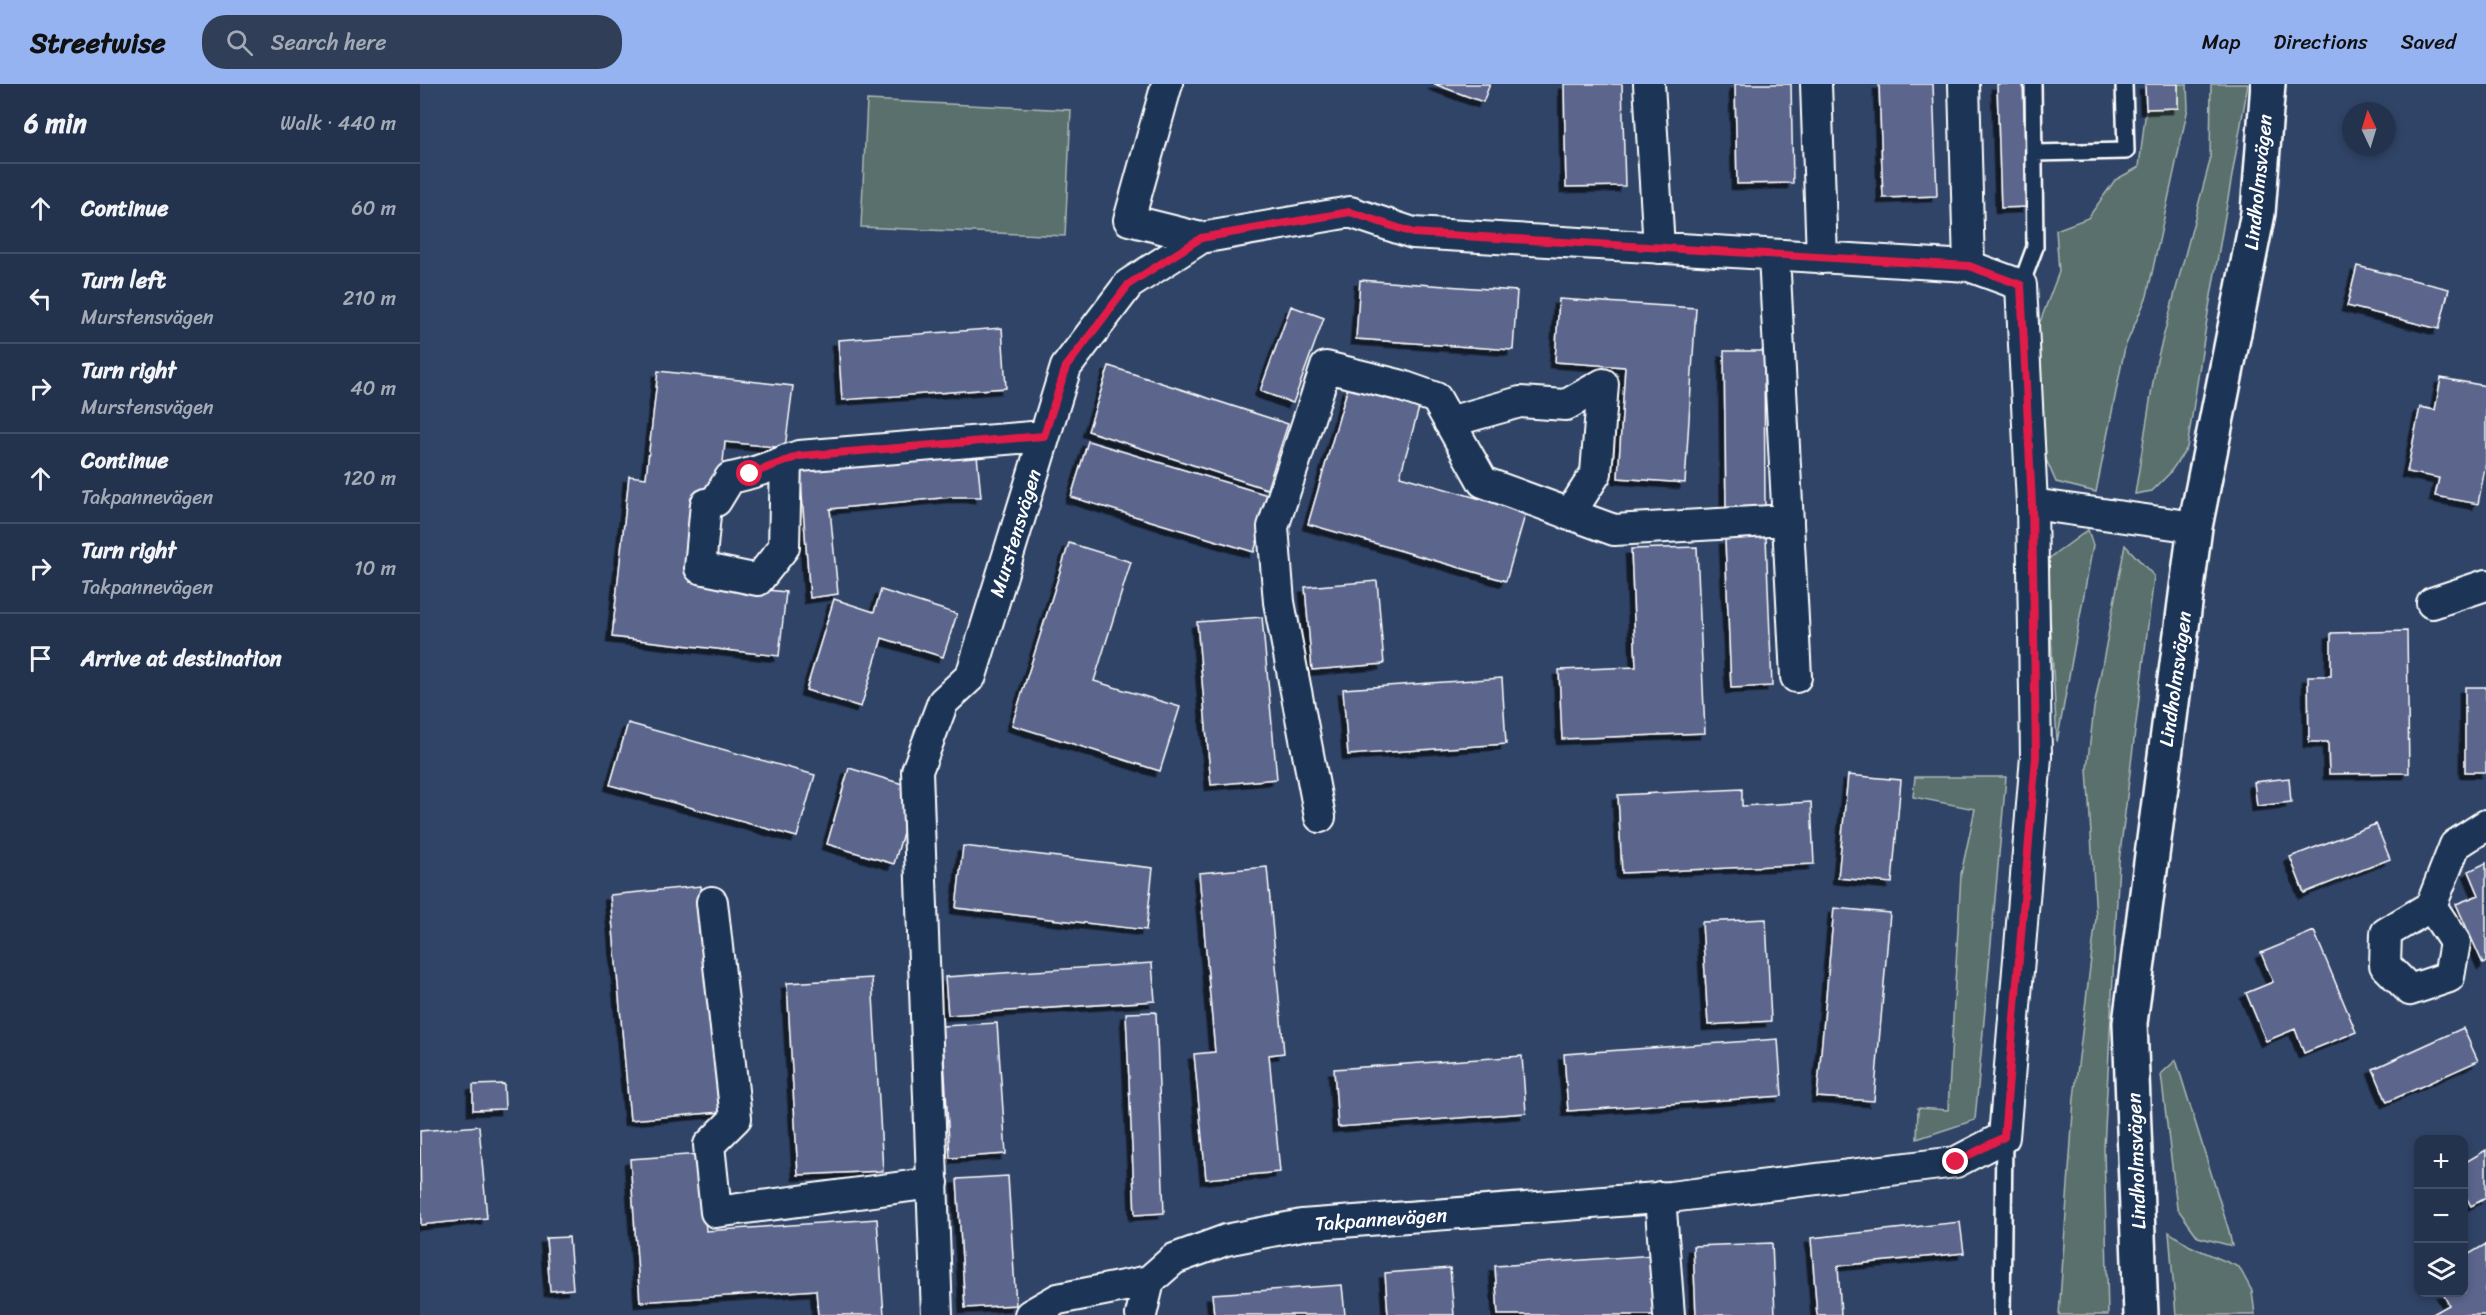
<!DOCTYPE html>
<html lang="en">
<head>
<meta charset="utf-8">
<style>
  body { margin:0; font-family:Sriracha,sans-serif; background:#303f57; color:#f1f3f6 }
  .controls { position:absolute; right:18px; bottom:18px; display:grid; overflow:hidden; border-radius:12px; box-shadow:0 3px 9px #0003 }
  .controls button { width:54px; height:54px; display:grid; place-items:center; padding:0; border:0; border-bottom:2px solid #414e65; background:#24334d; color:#f1f3f6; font:30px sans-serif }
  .compass { position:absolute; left:1922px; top:18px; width:54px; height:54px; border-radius:50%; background:#24334d; box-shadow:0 3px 9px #0003; rotate:356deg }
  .stop { position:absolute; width:18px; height:18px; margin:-14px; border:4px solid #e11d48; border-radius:50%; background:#fff }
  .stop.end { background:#e11d48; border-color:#fff; box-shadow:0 2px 6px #0008 }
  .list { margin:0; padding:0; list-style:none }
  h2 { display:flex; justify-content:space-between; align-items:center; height:78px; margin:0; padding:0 24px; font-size:26px }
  h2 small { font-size:20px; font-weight:400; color:#a3aab6 }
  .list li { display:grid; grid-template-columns:39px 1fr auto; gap:18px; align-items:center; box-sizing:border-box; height:90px; padding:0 24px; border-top:2px solid #414e65 }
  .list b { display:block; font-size:22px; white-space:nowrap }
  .list p { margin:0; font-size:20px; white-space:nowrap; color:#a3aab6 }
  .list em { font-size:20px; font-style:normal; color:#a3aab6 }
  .icon { flex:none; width:33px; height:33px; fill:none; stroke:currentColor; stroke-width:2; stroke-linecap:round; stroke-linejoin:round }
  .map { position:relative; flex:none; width:2066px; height:1231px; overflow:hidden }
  header { display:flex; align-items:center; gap:36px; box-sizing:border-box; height:84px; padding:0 30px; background:#95b2f1; color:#111 }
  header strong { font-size:28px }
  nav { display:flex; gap:33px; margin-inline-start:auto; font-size:21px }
  .search { width:420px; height:54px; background:#303f57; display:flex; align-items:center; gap:15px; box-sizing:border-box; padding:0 21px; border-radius:24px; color:#a3aab6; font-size:22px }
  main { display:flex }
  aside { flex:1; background:#24334d }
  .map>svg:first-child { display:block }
  .green { fill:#5a706c; stroke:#acb8b6; stroke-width:1.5 }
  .building { fill:#5c668d; stroke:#fff; stroke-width:1.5; filter:url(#shadow) }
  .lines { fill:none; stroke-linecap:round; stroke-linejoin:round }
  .service-casing { stroke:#fff; stroke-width:20 }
  .minor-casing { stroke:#fff; stroke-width:34 }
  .secondary-casing { stroke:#fff; stroke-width:38 }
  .service { stroke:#1d3557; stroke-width:15 }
  .minor { stroke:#1d3557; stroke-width:30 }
  .secondary { stroke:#1d3557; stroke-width:33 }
  .route { stroke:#e11d48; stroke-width:8 }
  .labels { text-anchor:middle; stroke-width:4.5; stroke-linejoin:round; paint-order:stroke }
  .street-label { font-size:20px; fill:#fff; stroke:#1d3557 }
</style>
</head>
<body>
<header>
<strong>Streetwise</strong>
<div class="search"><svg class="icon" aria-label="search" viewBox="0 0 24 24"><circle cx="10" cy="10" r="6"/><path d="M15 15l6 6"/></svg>Search here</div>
<nav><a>Map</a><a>Directions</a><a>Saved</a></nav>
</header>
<main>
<aside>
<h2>6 min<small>Walk · 440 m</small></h2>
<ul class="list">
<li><svg class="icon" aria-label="ahead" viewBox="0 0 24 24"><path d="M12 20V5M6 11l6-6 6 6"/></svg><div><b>Continue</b></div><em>60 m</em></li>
<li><svg class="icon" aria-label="left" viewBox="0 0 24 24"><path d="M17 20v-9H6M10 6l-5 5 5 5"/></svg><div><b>Turn left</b><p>Murstensvägen</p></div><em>210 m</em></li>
<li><svg class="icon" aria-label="right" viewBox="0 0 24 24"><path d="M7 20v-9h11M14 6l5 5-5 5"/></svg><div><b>Turn right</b><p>Murstensvägen</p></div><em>40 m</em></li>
<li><svg class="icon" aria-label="ahead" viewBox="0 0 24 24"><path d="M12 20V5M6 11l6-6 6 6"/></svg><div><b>Continue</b><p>Takpannevägen</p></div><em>120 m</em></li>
<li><svg class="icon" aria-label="right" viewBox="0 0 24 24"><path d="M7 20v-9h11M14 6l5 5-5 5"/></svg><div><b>Turn right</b><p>Takpannevägen</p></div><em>10 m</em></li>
<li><svg class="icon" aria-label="arrive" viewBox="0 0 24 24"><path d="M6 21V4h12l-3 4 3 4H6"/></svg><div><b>Arrive at destination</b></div></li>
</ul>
</aside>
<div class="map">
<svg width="2066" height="1231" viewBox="0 0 2066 1231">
  <defs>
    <filter id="shadow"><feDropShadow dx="-5.5" dy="5.5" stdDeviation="0" flood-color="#0009"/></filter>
  </defs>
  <rect width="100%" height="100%" fill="#304467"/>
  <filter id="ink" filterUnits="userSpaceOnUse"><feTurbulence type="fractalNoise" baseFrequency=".0167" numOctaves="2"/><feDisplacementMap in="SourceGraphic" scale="12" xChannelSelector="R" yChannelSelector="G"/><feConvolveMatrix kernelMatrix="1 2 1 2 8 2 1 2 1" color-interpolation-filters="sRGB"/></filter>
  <g filter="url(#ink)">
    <path class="green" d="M1758,0H1767L1768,24L1727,212L1705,263L1676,408L1636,398L1625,373L1615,251L1639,188L1636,146L1668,134L1695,96L1719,83L1726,25L1758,24Z
      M1791,0H1828L1788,229L1767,364L1749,390L1732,407L1715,410L1736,280L1790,77Z
      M447,16L651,26L645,152L441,143Z
      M1668,446L1673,461L1637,658L1627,476Z
      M1705,461L1734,492L1699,778L1684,1064L1688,1231H1639L1654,1014L1676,834L1667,684L1674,624Z
      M1495,693H1586L1555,1036L1497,1055L1498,1024L1528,1026L1541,790L1555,725L1493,713Z
      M1756,976L1809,1147L1812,1162L1778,1153L1757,1124L1741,990Z
      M1749,1148L1770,1162L1819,1183L1832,1207L1835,1231H1756Z"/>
    <path class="building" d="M1014,0H1070L1063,18Z
      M1144,0H1202L1205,102L1146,103Z
      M1315,0H1371L1373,99L1317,100Z
      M1459,0H1513L1517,112L1463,114Z
      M1577,0H1603L1607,123L1581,124Z
      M1725,0H1758V24L1726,25Z
      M1937,182L2029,205L2019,245L1927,222Z
      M940,196L1097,207L1093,266L936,255Z
      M1139,215L1276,224L1265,399L1198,394L1205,283L1135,278Z
      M871,222L904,234L873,319L840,307Z
      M582,244L586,304L422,316L418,256Z
      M1304,267H1344L1345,424L1306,425Z
      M689,282L868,340L847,405L668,347Z
      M238,287L373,302L365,364L305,358L300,409L280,406L270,498L366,508L359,572L192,553L209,392L226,394Z
      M2021,294L2066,302V379L2058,420L2015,412L2019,394L1987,388L2000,323L2015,326Z
      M928,303L999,324L980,392L1106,428L1086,497L888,440Z
      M668,357L851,412L834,468L651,413Z
      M557,371L561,413H532L410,425L418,510L390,514L380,385Z
      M1346,453L1352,602L1311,604L1305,455Z
      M649,459L711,478L674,597L760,623L740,687L592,641Z
      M1277,463L1285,649L1142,655L1139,586L1216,583L1211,465Z
      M957,497L964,580L892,586L885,503Z
      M461,506L537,530L523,573L462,554L441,623L386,606L414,515L454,528Z
      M842,533L857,695L791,701L777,538Z
      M1987,547L1989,689L1909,690L1908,658H1889L1888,592H1911V549Z
      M1082,594L1086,660L928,671L923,605Z
      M2045,603H2066V688H2045Z
      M208,639L395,691L377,753L190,701Z
      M429,684L496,704L474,780L407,760Z
      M1428,691L1481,696L1472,799L1418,794Z
      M1869,694L1871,718L1837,722L1834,698Z
      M1322,705V722L1391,718L1394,780L1202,789L1198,711Z
      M1956,740L1970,775L1884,809L1870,773Z
      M543,762L733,784L726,846L536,824Z
      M2066,779V878L2063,880L2036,820L2059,811L2049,787Z
      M847,783L864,969L849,971L860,1088L786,1095L774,970L795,968L779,789Z
      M281,802L301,1028L210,1036L190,811Z
      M1414,824L1470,829L1454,1017L1397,1013Z
      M1346,835L1351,937L1288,941L1282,838Z
      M1894,847L1936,948L1884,969L1875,945L1846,957L1826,909L1853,898L1841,869Z
      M732,879L735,917L528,931L525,893Z
      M452,894L463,1087L378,1091L367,899Z
      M736,928L744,1129L715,1131L706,929Z
      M577,939L586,1070L530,1074L522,942Z
      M2043,944L2058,977L1967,1018L1953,985Z
      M1358,955L1362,1012L1148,1027L1144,970Z
      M1102,972L1106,1029L918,1043L914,985Z
      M84,1000L85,1025L53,1026V1001Z
      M59,1042L67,1134L1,1141L0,1047Z
      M2066,1066V1114L2051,1122L2044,1109V1079Z
      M281,1070L286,1147L457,1135L464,1231H398L396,1206L220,1218L210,1075Z
      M588,1092L596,1221L545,1224L537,1095Z
      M1540,1138L1544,1169L1418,1182L1421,1231H1397L1391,1154Z
      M149,1153L153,1205L130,1207L126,1154Z
      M1352,1159L1355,1231H1276L1273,1162Z
      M2066,1160V1231H2011L2029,1221L2022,1208H2044V1173Z
      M1235,1171L1239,1231H1078L1075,1182Z
      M1030,1184L1034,1231H968L965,1189Z
      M922,1201L925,1231H794L792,1210Z"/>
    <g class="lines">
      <defs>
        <path id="service" d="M1614,69L1706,67L1704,0
          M1601,201L1615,163L1613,0
          M1582,1231L1584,1053"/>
        <path id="minor" d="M747,0L709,136L781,154
          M1229,0L1239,164
          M1396,0L1402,174
          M1544,0L1549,182
          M1354,171L1376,593
          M1029,338L1100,318L1146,321L1183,300L1176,389L1149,431
          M366,376L364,463L338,496L280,484L286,420L296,417L310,394C335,390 356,380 379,372L624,352
          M1612,420L1775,443
          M2012,519L2066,501
          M900,733L859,518L853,443L906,283L979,301L1016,314L1063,398L1194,446L1368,436
          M292,818L316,1034L289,1061L296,1128L513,1099
          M2011,822L2035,858L2029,893L1990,906L1965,881L1966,849L2011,822L2035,761L2066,741
          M1240,1113L1249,1231
          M517,1231L497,687L523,618L551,592L646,283L709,200L781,154L930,128L993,149L1549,182L1601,201L1612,420L1616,673L1584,1053L1536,1078L1250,1113L882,1141L806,1156L754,1175L729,1197L721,1231
          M610,1231L638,1215L729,1197"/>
        <path id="secondary" d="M1721,1231L1710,939L1775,443L1838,129L1848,0"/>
      </defs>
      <use href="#service" class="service-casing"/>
      <use href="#minor" class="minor-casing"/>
      <use href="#secondary" class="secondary-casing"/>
      <use href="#service" class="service"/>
      <use href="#minor" class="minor"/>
      <use href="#secondary" class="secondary"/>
    </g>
  </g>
  <g class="lines" filter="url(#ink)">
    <path class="route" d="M330,390L379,372L624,352L646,283L709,200L781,154L930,128L993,149L1549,182L1601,201L1612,420L1616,673L1584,1053L1536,1078"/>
  </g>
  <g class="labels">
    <g class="street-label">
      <text transform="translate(1838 98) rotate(-84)" y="7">Lindholmsvägen</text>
      <text transform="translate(595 449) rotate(-73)" y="7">Murstensvägen</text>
      <text transform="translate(1755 595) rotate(-82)" y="7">Lindholmsvägen</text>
      <text transform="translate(1716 1077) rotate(-92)" y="7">Lindholmsvägen</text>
      <text transform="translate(961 1135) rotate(-4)" y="7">Takpannevägen</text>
    </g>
  </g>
</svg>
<div class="controls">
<button>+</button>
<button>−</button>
<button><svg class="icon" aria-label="layers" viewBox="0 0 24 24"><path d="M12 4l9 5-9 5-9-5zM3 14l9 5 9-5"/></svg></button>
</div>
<svg class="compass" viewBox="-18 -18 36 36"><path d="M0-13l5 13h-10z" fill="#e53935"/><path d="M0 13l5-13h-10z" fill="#a3aab6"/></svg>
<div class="stop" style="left:330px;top:390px"></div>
<div class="stop end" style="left:1536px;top:1078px"></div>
</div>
</main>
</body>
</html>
